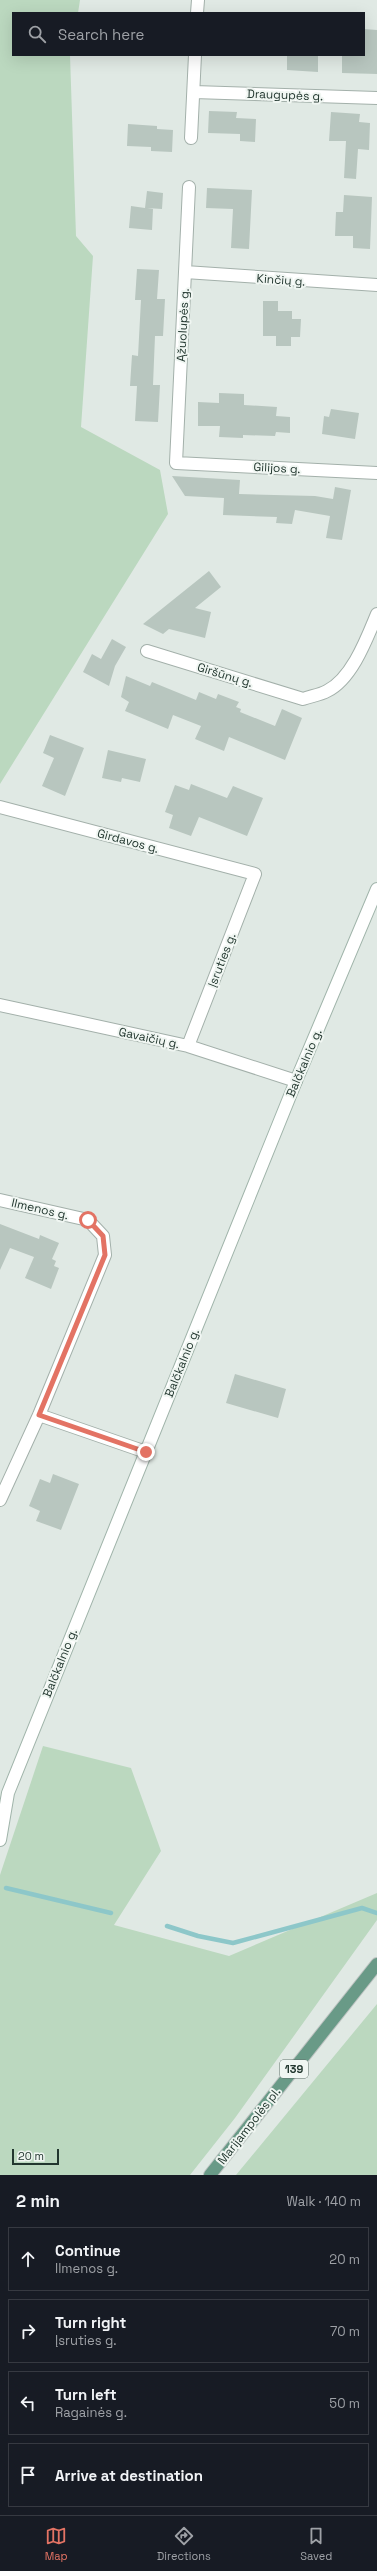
<!DOCTYPE html>
<html lang="en">
<head>
<meta charset="utf-8">
<style>
  body { margin:0; font-family:"Space Grotesk",sans-serif; background:#20242c; color:#f1f3f6 }
  .scale { position:absolute; left:12px; bottom:10px; width:47px; box-sizing:border-box; padding-left:4px; border:2px solid #22372f; border-top:0; font-size:11px; line-height:14px; white-space:nowrap; color:#22372f; -webkit-text-stroke:3px #f0f6f2; paint-order:stroke }
  .stop { position:absolute; width:12px; height:12px; margin:-9px; border:3px solid #e37364; border-radius:50%; background:#fff }
  .stop.end { background:#e37364; border-color:#fff; box-shadow:0 1px 4px #0008 }
  .list { margin:0; padding:0; list-style:none }
  h2 { display:flex; justify-content:space-between; align-items:center; height:52px; margin:0; padding:0 16px; font-size:17px }
  h2 small { font-size:13px; font-weight:400; color:#9ea1a6 }
  .list li { display:grid; grid-template-columns:26px 1fr auto; gap:12px; align-items:center; box-sizing:border-box; height:64px; margin:0 8px 8px; padding:0 8px; border:1px solid #363941; border-radius:0px }
  .list b { display:block; font-size:15px; white-space:nowrap }
  .list p { margin:0; font-size:13px; white-space:nowrap; color:#9ea1a6 }
  .list em { font-size:13px; font-style:normal; color:#9ea1a6 }
  .icon { flex:none; width:22px; height:22px; fill:none; stroke:currentColor; stroke-width:2; stroke-linecap:round; stroke-linejoin:round }
  .map { position:relative; flex:none; width:377px; height:2175px; overflow:hidden }
  .search { position:absolute; background:#171b24; box-shadow:0 4px 16px #0002; left:12px; right:12px; top:12px; height:44px; display:flex; align-items:center; gap:10px; box-sizing:border-box; padding:0 14px; border-radius:0px; color:#9ea1a6; font-size:15px }
  .sheet { height:340px; background:#171b24 }
  nav { display:flex; justify-content:space-around; align-items:center; box-sizing:border-box; height:56px; border-top:1px solid #363941; background:#171b24; font-size:11px; color:#9ea1a6 }
  nav a { display:grid; justify-items:center; gap:2px }
  nav .on { color:#e37364 }
  .map>svg:first-child { display:block }
  .green { fill:#bbd8bf }
  .lines { fill:none; stroke-linecap:round; stroke-linejoin:round }
  .stream { stroke:#8dc7c9; stroke-width:4.5 }
  .building { fill:#b8c6bf }
  .street-casing { stroke:#a3b0aa; stroke-width:14 }
  .secondary-casing { stroke:#a0b4aa; stroke-width:14 }
  .primary-casing { stroke:#bdc3c1; stroke-width:14 }
  .street { stroke:#fff; stroke-width:12 }
  .secondary { stroke:#fff; stroke-width:12 }
  .primary { stroke:#699a87; stroke-width:12 }
  .route { stroke:#e37364; stroke-width:5 }
  .labels { text-anchor:middle; stroke-width:4; stroke-linejoin:round; paint-order:stroke }
  .shield { fill:#f0f6f2; stroke:#60706a; stroke-width:1 }
  .shield-label { font-size:11px; font-weight:bold; fill:#22372f }
  .street-label { font-size:12px; fill:#22372f; stroke:#f0f6f2 }
</style>
</head>
<body>
<div class="map">
<svg width="377" height="2175" viewBox="0 0 377 2175">
  <rect width="100%" height="100%" fill="#e0e9e4"/>
  <path class="green" d="M0,0H80L78,13H13V55H70L76,236L93,256L81,427L160,470L168,514L0,784Z
    M43,1746L131,1768L161,1851L114,1925L229,1956L377,1893V1920L235,2118L190,2175H0V1875Z
    M377,2004V2175H236Z"/>
  <g class="lines">
    <path class="stream" d="M6,1888L111,1913
      M167,1926L198,1936L233,1943L362,1908L377,1913"/>
  </g>
  <path class="building" d="M364,29L377,30V74L342,73V55H364Z
    M287,55H318V72L287,70Z
    M209,111L237,112L236,118L256,119L255,142L240,141V134L208,133Z
    M331,112L360,114L359,122L370,123L369,150L358,149L356,179L344,178L346,141H329Z
    M128,124L157,126V129L173,130L172,152L151,151V147L127,146Z
    M207,188L252,190L249,249L231,248L233,209L206,208Z
    M147,191L163,193L162,209L147,208L153,209L152,230L129,228L131,206L145,208Z
    M344,195L372,197L370,249L353,248V236H335L336,212H343Z
    M137,269L159,270L157,299H165L163,336H155L153,385H160L158,422L135,421L137,386H130L132,355L138,356L141,300H135Z
    M263,301H278V311H292V319H301L300,337H291V346H276V336H263Z
    M219,393L244,394V405L277,407L276,416L290,417V433L276,432L275,436L243,435V438L219,437L220,426H198V402L219,403Z
    M331,409L359,413L355,439L322,434L324,416L329,417Z
    M172,476L240,480L239,494L315,496L333,499L335,487L351,490L342,540L326,538L330,516L295,510L292,524L276,523L277,517L223,515L224,498L185,496Z
    M209,571L221,587L195,608L211,612L205,638L169,629L163,634L143,624Z
    M112,639L126,647L115,666L109,686L83,672L92,654L101,659Z
    M126,676L150,686L152,682L196,700L199,692L216,699L218,694L239,702L236,707L241,709L240,712L275,726L282,709L302,718L285,760L229,737L224,751L195,739L201,726L173,715L168,729L125,711L129,702L121,697Z
    M50,735L84,748L65,796L42,786L54,758L43,753Z
    M108,750L146,759L140,782L122,778L121,782L102,778Z
    M191,784L227,798L233,786L263,798L247,836L199,817L191,836L169,828L173,815L165,812L175,785L189,790Z
    M0,1224L39,1239L40,1235L59,1243L52,1259L56,1261L54,1266L59,1268L51,1289L25,1278L34,1257L10,1248L0,1270Z
    M235,1374L286,1389L278,1418L226,1403Z
    M53,1474L79,1484L61,1530L36,1521L40,1511L29,1506L40,1479L50,1483Z"/>
  <g class="lines">
    <defs>
      <path id="street" d="M197,13L198,0
        M194,92L377,98
        M191,138L195,55
        M189,187L176,463L377,473
        M185,272L377,285
        M147,651L303,699C311,696 320,695 327,691C352,679 367,638 377,614
        M0,807L255,874L188,1046
        M0,1005L188,1046L296,1081
        M0,1200L88,1220L103,1236L105,1255L39,1415L0,1500
        M39,1415L146,1452"/>
      <path id="secondary" d="M0,1840L8,1793L296,1081L377,889"/>
      <path id="primary" d="M210,2175L377,1964"/>
    </defs>
    <use href="#street" class="street-casing"/>
    <use href="#secondary" class="secondary-casing"/>
    <use href="#primary" class="primary-casing"/>
    <use href="#street" class="street"/>
    <use href="#secondary" class="secondary"/>
    <use href="#primary" class="primary"/>
  </g>
  <g class="lines">
    <path class="route" d="M88,1220L103,1236L105,1255L39,1415L146,1452"/>
  </g>
  <g class="labels">
    <rect class="shield" x="280" y="2060" width="28" height="18" rx="3"/>
    <g class="shield-label">
      <text x="294" y="2073">139</text>
    </g>
    <g class="street-label">
      <text transform="translate(285 95) rotate(2)" y="4">Draugupės g.</text>
      <text transform="translate(281 280) rotate(4)" y="4">Kinčių g.</text>
      <text transform="translate(183 325) rotate(-87)" y="4">Ąžuolupės g.</text>
      <text transform="translate(277 468) rotate(3)" y="4">Gilijos g.</text>
      <text transform="translate(225 675) rotate(17)" y="4">Giršūnų g.</text>
      <text transform="translate(128 841) rotate(15)" y="4">Girdavos g.</text>
      <text transform="translate(222 960) rotate(-69)" y="4">Įsruties g.</text>
      <text transform="translate(149 1038) rotate(12)" y="4">Gavaičių g.</text>
      <text transform="translate(304 1063) rotate(-67)" y="4">Balčkalnio g.</text>
      <text transform="translate(40 1209) rotate(13)" y="4">Ilmenos g.</text>
      <text transform="translate(182 1363) rotate(-68)" y="4">Balčkalnio g.</text>
      <text transform="translate(60 1663) rotate(-68)" y="4">Balčkalnio g.</text>
      <text transform="translate(249 2126) rotate(-52)" y="4">Marijampolės pl.</text>
    </g>
  </g>
</svg>
<div class="scale">20 m</div>
<div class="stop" style="left:88px;top:1220px"></div>
<div class="stop end" style="left:146px;top:1452px"></div>
<div class="search"><svg class="icon" aria-label="search" viewBox="0 0 24 24"><circle cx="10" cy="10" r="6"/><path d="M15 15l6 6"/></svg>Search here</div>
</div>
<section class="sheet">
<h2>2 min<small>Walk · 140 m</small></h2>
<ul class="list">
<li><svg class="icon" aria-label="ahead" viewBox="0 0 24 24"><path d="M12 20V5M6 11l6-6 6 6"/></svg><div><b>Continue</b><p>Ilmenos g.</p></div><em>20 m</em></li>
<li><svg class="icon" aria-label="right" viewBox="0 0 24 24"><path d="M7 20v-9h11M14 6l5 5-5 5"/></svg><div><b>Turn right</b><p>Įsruties g.</p></div><em>70 m</em></li>
<li><svg class="icon" aria-label="left" viewBox="0 0 24 24"><path d="M17 20v-9H6M10 6l-5 5 5 5"/></svg><div><b>Turn left</b><p>Ragainės g.</p></div><em>50 m</em></li>
<li><svg class="icon" aria-label="arrive" viewBox="0 0 24 24"><path d="M6 21V4h12l-3 4 3 4H6"/></svg><div><b>Arrive at destination</b></div></li>
</ul>
</section>
<nav>
<a class="on"><svg class="icon" aria-label="map" viewBox="0 0 24 24"><path d="M3 6l6-2 6 2 6-2v14l-6 2-6-2-6 2zM9 4v14M15 6v14"/></svg>Map</a>
<a><svg class="icon" aria-label="directions" viewBox="0 0 24 24"><path d="M12 3l9 9-9 9-9-9zM9 14v-3h6M13 9l2 2-2 2"/></svg>Directions</a>
<a><svg class="icon" aria-label="saved" viewBox="0 0 24 24"><path d="M7 4h10v16l-5-4-5 4z"/></svg>Saved</a>
</nav>
</body>
</html>
